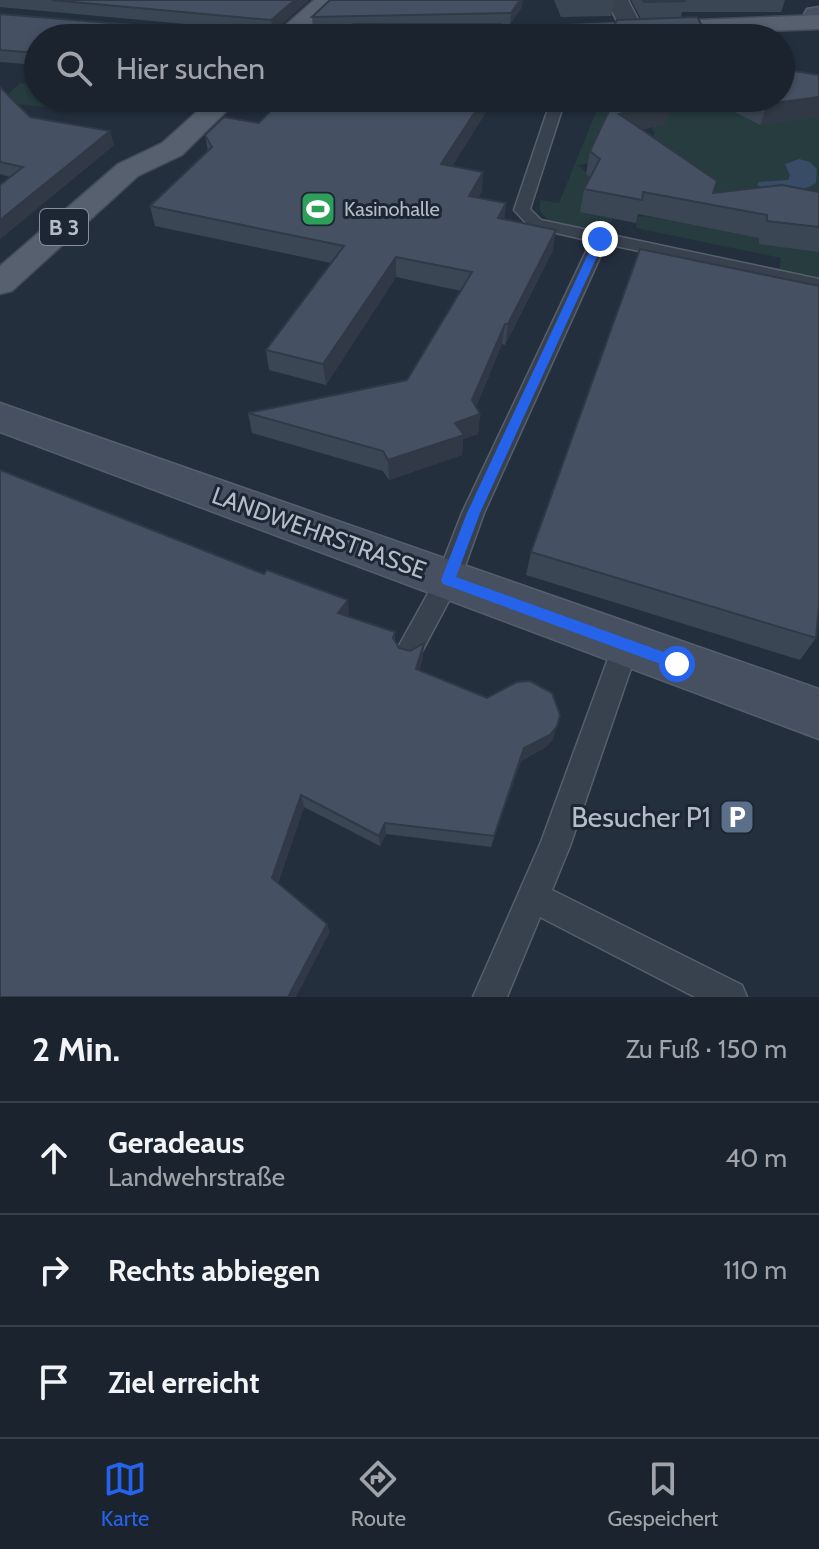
<!DOCTYPE html>
<html lang="de">
<head>
<meta charset="utf-8">
<style>
  body { margin:0; font-family:Cabin,sans-serif; background:#282f3a; color:#f1f3f6 }
  .stop { position:absolute; width:24px; height:24px; margin:-18px; border:6px solid #2563eb; border-radius:50%; background:#fff }
  .stop.end { background:#2563eb; border-color:#fff; box-shadow:0 2px 8px #0008 }
  .list { margin:0; padding:0; list-style:none }
  h2 { display:flex; justify-content:space-between; align-items:center; height:104px; margin:0; padding:0 32px; font-size:34px }
  h2 small { font-size:26px; font-weight:400; color:#a0a4aa }
  .list li { display:grid; grid-template-columns:52px 1fr auto; gap:24px; align-items:center; box-sizing:border-box; height:112px; padding:0 32px; border-top:2px solid #39404a }
  .list b { display:block; font-size:30px; white-space:nowrap }
  .list p { margin:0; font-size:26px; white-space:nowrap; color:#a0a4aa }
  .list em { font-size:26px; font-style:normal; color:#a0a4aa }
  .icon { flex:none; width:44px; height:44px; fill:none; stroke:currentColor; stroke-width:2; stroke-linecap:round; stroke-linejoin:round }
  .map { position:relative; flex:none; width:819px; height:997px; overflow:hidden }
  .search { position:absolute; background:#1b232e; box-shadow:0 2px 6px #0004; left:24px; right:24px; top:24px; height:88px; display:flex; align-items:center; gap:20px; box-sizing:border-box; padding:0 28px; border-radius:44px; color:#a0a4aa; font-size:30px }
  .sheet { height:440px; background:#1b232e }
  nav { display:flex; justify-content:space-around; align-items:center; box-sizing:border-box; height:112px; border-top:2px solid #39404a; background:#1b232e; font-size:22px; color:#a0a4aa }
  nav a { display:grid; justify-items:center; gap:4px }
  nav .on { color:#2563eb }
  .map>svg:first-child { display:block }
  .green { fill:#263c3f }
  .water { fill:#394c67 }
  .lines { fill:none; stroke-linecap:round; stroke-linejoin:round }
  .lane-casing { stroke:#565f6c; stroke-width:3 }
  .street-casing { stroke:#565f6c; stroke-width:3 }
  .secondary-casing { stroke:#565f6c; stroke-width:3 }
  .primary-casing { stroke:#414a57; stroke-width:3 }
  .lane { fill:#38414e; fill-rule:evenodd }
  .street { fill:#38414e; fill-rule:evenodd }
  .secondary { fill:#465061; fill-rule:evenodd }
  .primary { fill:#56606e; fill-rule:evenodd }
  .wall { fill:#3b4654 }
  .shaded-wall { fill:#303945 }
  .building { fill:#455162; stroke:#303945; stroke-width:2 }
  .route { fill:#2563eb }
  .labels { text-anchor:middle; stroke-width:6; stroke-linejoin:round; paint-order:stroke }
  .far-poi-label { font-size:20px; fill:#b4bcc9; stroke:#1d2633; text-anchor:start }
  .shield { fill:#1d2633; stroke:#878f9c; stroke-width:2 }
  .shield-label { font-size:22px; font-weight:bold; fill:#b4bcc9 }
  .street-label { font-size:24px; fill:#b4bcc9; stroke:#1d2633 }
  .near-poi-label { font-size:28px; fill:#b4bcc9; stroke:#1d2633; text-anchor:end }
</style>
</head>
<body>
<div class="map">
<svg width="819" height="997" viewBox="0 0 819 997">
  <rect width="100%" height="100%" fill="#242f3e"/>
  <path class="green" d="M20,83L38,85V98H104L89,112L0,102Z
    M586,98H726L719,104L760,125L810,118L819,101V217L759,243L819,251V282L779,273L781,258L636,228L637,217L644,216L717,229L645,157L655,132L652,130L657,117L591,163L578,165L600,185L613,218L603,234L561,225L548,220L540,211V200L559,203L596,112Z"/>
  <path class="water" d="M799,159L810,162L817,169L816,183C798,194 776,195 757,185L759,182L788,180L790,175L785,164Z"/>
  <g class="lines">
    <defs>
      <path id="lane" d="M188,29L230,32L236,35L224,38L184,34L182,32Z
        M549,98H561L563,106L530,209L541,220L819,279V289L606,244L484,513L460,580L418,659L409,662L400,659L396,651L437,577L462,513L591,241L530,227L514,210L549,106Z
        M626,634L635,637L639,645L570,846L552,890L742,985L747,997H695L540,917L507,997H473L541,842L613,645L617,637Z"/>
      <path id="street" d="M606,0H628L643,29L640,34H624Z"/>
      <path id="secondary" d="M819,7V21L807,19L804,14L807,9Z
        M0,403L819,689V739L0,432Z"/>
      <path id="primary" d="M314,0H338L305,31L409,32L819,15V29L586,38H271Z
        M212,98H240L182,155L138,176L12,291L0,294V266L118,164L162,143Z"/>
    </defs>
    <use href="#lane" class="lane-casing"/>
    <use href="#street" class="street-casing"/>
    <use href="#secondary" class="secondary-casing"/>
    <use href="#primary" class="primary-casing"/>
    <use href="#lane" class="lane"/>
    <use href="#street" class="street"/>
    <use href="#secondary" class="secondary"/>
    <use href="#primary" class="primary"/>
  </g>
  <path class="wall" d="M0,0H308V1L273,32L0,7Z
    M554,0H614L611,16L561,17Z
    M631,0H785L781,12H682L681,17L641,19Z
    M522,7L510,24H500L498,38H341L351,27L313,28L312,17Z
    M0,14L171,28H217L218,38H38V65L0,62Z
    M819,75V117L760,125L707,98H781Z
    M0,87L30,117L114,145L0,239V185L10,177L0,174Z
    M599,98H675L665,124L641,130L713,193L819,192V252L759,244V238L638,214L636,223L580,212L584,189L590,177L586,174L590,151L611,105Z
    M491,104L452,166L482,191L478,198L506,203L504,219L553,250L505,345L502,344L476,407L480,414L478,434L463,439L462,455L389,480L383,471L252,433L248,413L407,380L461,291L396,277L326,385L269,370L266,350L331,263L155,226L150,206L208,151L205,135L259,123Z
    M531,552L816,638L800,660L526,575Z
    M349,614L348,616L395,632V642L399,648L423,657L419,671L553,739L546,747L521,761L491,847L386,834L380,846L304,807L278,883L330,932L0,997Z"/>
  <path class="shaded-wall" d="M295,0H308V1L273,32L271,20Z
    M520,0H523L522,7L510,24L511,13Z
    M500,24L498,38H490Z
    M217,28L218,38H208Z
    M819,97V117L760,125L767,104Z
    M484,98H492L491,104L440,184L441,164Z
    M672,98H675L665,124L614,136L619,114Z
    M110,131L114,145L0,239V220Z
    M483,172L482,191L468,216L469,196Z
    M506,203L504,223L498,218Z
    M556,230L553,250L505,345L508,324Z
    M396,257V277L326,385L323,364Z
    M505,324L502,344L472,417L480,414L478,434L463,439L462,455L389,480L388,460L455,423L472,400Z
    M348,600L349,614L340,627L338,613Z
    M424,643L423,657L416,683V669Z
    M557,726L553,739L546,747L521,761L491,847L524,748Z
    M301,795L304,807L276,887L272,878Z
    M385,823L386,834L380,846L379,836Z
    M327,924L330,932L296,997H288Z"/>
  <path class="building" d="M51,0H295L271,20Z
    M330,0H520L511,13L312,17Z
    M643,0H684L685,1L644,2Z
    M0,14L171,28L182,25L217,28L208,38H38V53L0,50Z
    M697,17L709,38H607L617,20Z
    M354,24H500L490,38H341Z
    M781,69L819,75V97L767,104L756,98H781Z
    M0,87L30,117L110,131L0,220V185L23,167L0,162Z
    M283,98H484L441,164L483,172L469,196L506,203L498,218L556,230L508,324H505L472,400L480,414L455,423L464,435L388,460L383,451L248,413L407,380L472,272L396,257L323,364L266,350L344,246L150,206L212,147L205,135L224,117L259,123Z
    M615,98H672L670,103L619,114L717,181L713,193L782,185L819,192V227L767,221V215L643,192L642,200L584,189L600,159L590,151Z
    M640,249L819,286V605L816,638L531,552Z
    M0,470L264,574L267,570L348,600L338,613L395,632L393,638L399,648L410,651L424,643L416,669L487,698L517,682L530,681L552,693L560,715L557,726L550,735L524,748L494,836L385,823L379,836L301,795L272,878L327,924L288,997H0Z"/>
  <path class="route" d="M600,236L605,239L480,513L456,577L683,659V668L677,670L443,584L441,580L467,513L595,239Z"/>
  <defs>
    <symbol id="stadium-square" viewBox="-11 -11 22 22"><rect x="-9" y="-9" width="18" height="18" rx="4" fill="#2e9e5b" stroke="#1d2633"/><path d="M0-5a6.5 5 0 1 0 0 10a6.5 5 0 1 0 0-10ZM-3.5-1.8h7v3.6h-7Z" fill="#fff"/></symbol>
    <symbol id="parking-square" viewBox="-11 -11 22 22"><rect x="-9" y="-9" width="18" height="18" rx="4" fill="#5c6f8a" stroke="#1d2633"/><path d="M-3.5-5.5H1a3.5 3.5 0 0 1 0 7H-1V5.5H-3.5ZM-1-3.4V-.6H.8a1.4 1.4 0 0 0 0-2.8Z" fill="#fff"/></symbol>
  </defs>
  <g fill-rule="evenodd">
    <use href="#stadium-square" x="298" y="189" width="40" height="40"/>
    <use href="#parking-square" x="717" y="797" width="40" height="40"/>
  </g>
  <g class="labels">
    <g class="far-poi-label">
      <text x="344" y="216">Kasinohalle</text>
    </g>
    <rect class="shield" x="40" y="209" width="48" height="36" rx="6"/>
    <g class="shield-label">
      <text x="64" y="235">B 3</text>
    </g>
    <g class="street-label">
      <text transform="translate(319 533) rotate(20)" y="8">LANDWEHRSTRASSE</text>
    </g>
    <g class="near-poi-label">
      <text x="711" y="827">Besucher P1</text>
    </g>
  </g>
</svg>
<div class="stop" style="left:677px;top:664px"></div>
<div class="stop end" style="left:600px;top:239px"></div>
<div class="search"><svg class="icon" aria-label="search" viewBox="0 0 24 24"><circle cx="10" cy="10" r="6"/><path d="M15 15l6 6"/></svg>Hier suchen</div>
</div>
<section class="sheet">
<h2>2 Min.<small>Zu Fuß · 150 m</small></h2>
<ul class="list">
<li><svg class="icon" aria-label="ahead" viewBox="0 0 24 24"><path d="M12 20V5M6 11l6-6 6 6"/></svg><div><b>Geradeaus</b><p>Landwehrstraße</p></div><em>40 m</em></li>
<li><svg class="icon" aria-label="right" viewBox="0 0 24 24"><path d="M7 20v-9h11M14 6l5 5-5 5"/></svg><div><b>Rechts abbiegen</b></div><em>110 m</em></li>
<li><svg class="icon" aria-label="arrive" viewBox="0 0 24 24"><path d="M6 21V4h12l-3 4 3 4H6"/></svg><div><b>Ziel erreicht</b></div></li>
</ul>
</section>
<nav>
<a class="on"><svg class="icon" aria-label="map" viewBox="0 0 24 24"><path d="M3 6l6-2 6 2 6-2v14l-6 2-6-2-6 2zM9 4v14M15 6v14"/></svg>Karte</a>
<a><svg class="icon" aria-label="directions" viewBox="0 0 24 24"><path d="M12 3l9 9-9 9-9-9zM9 14v-3h6M13 9l2 2-2 2"/></svg>Route</a>
<a><svg class="icon" aria-label="saved" viewBox="0 0 24 24"><path d="M7 4h10v16l-5-4-5 4z"/></svg>Gespeichert</a>
</nav>
</body>
</html>
